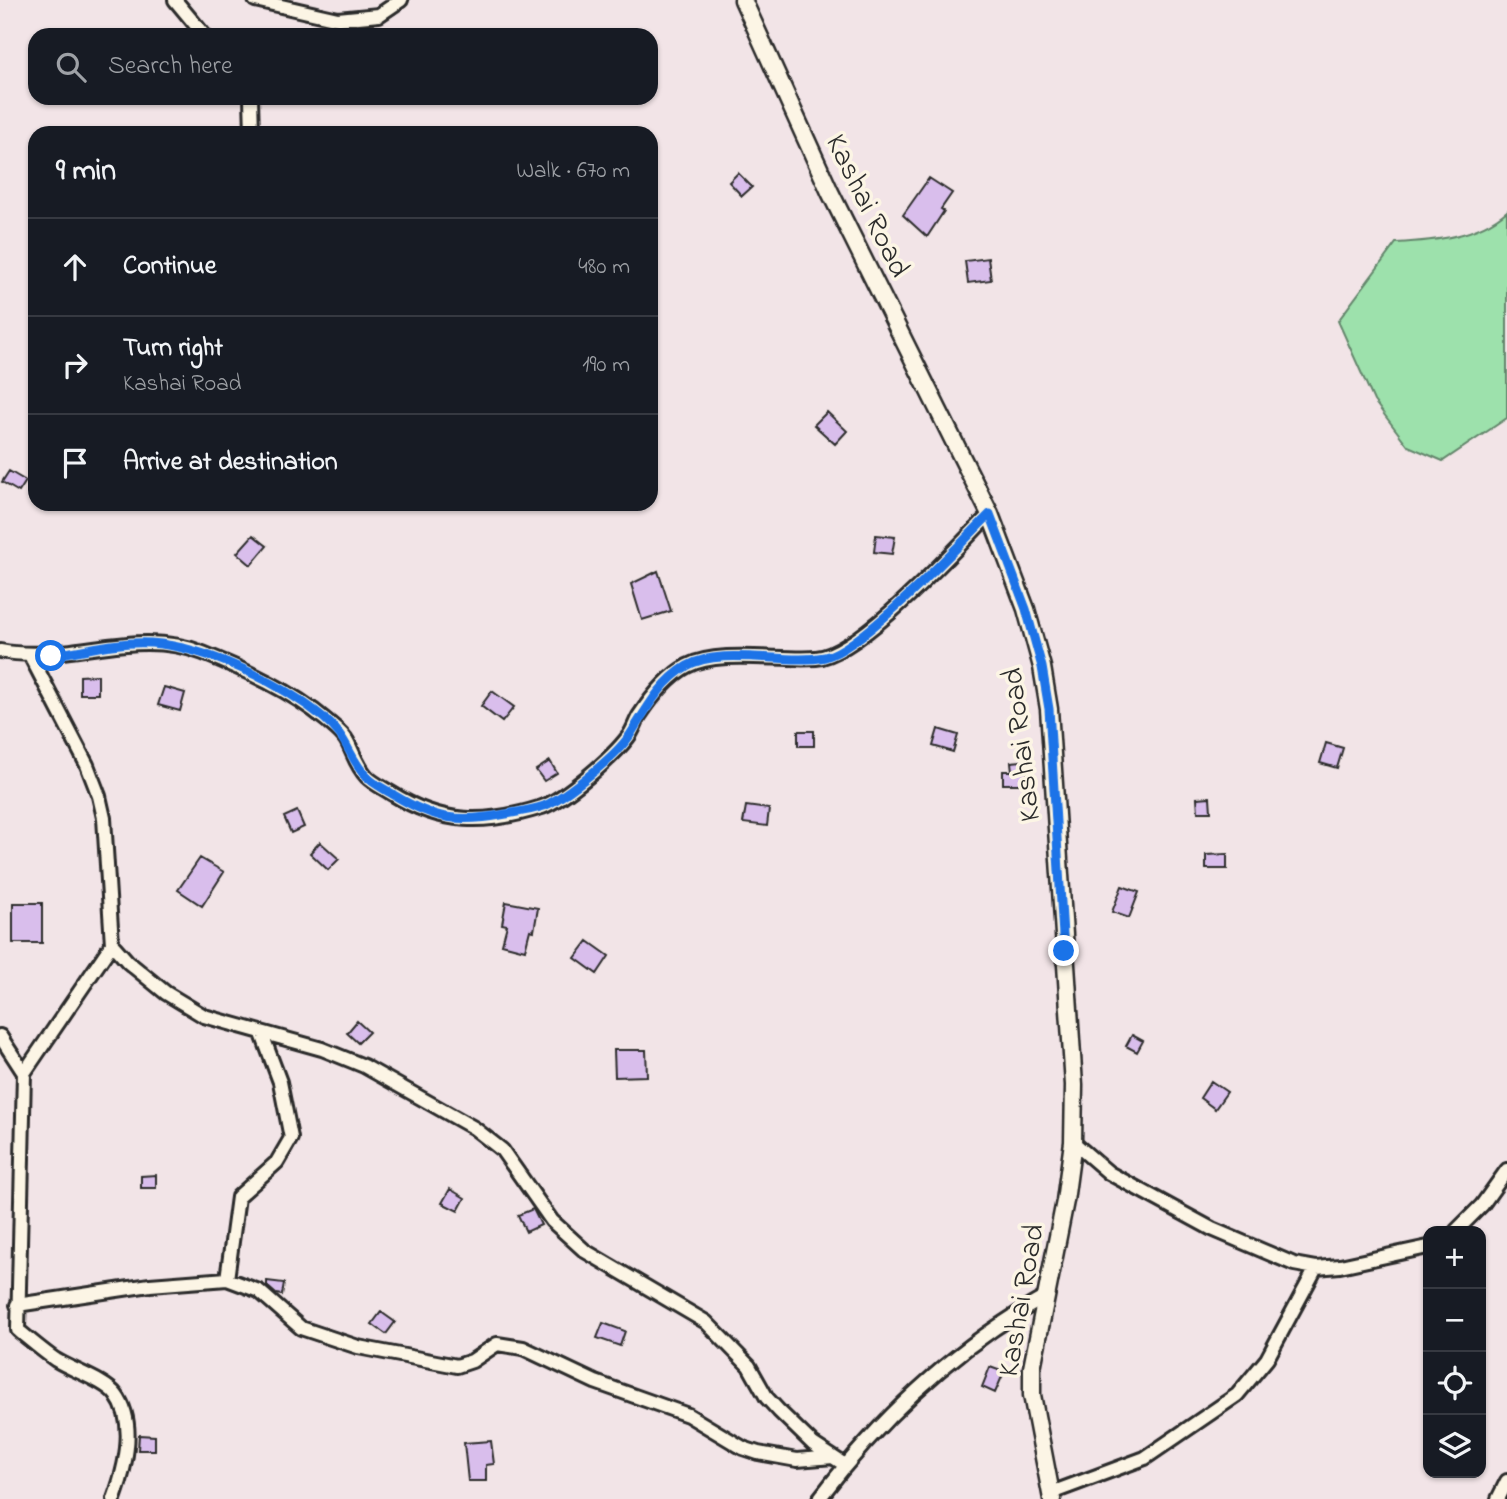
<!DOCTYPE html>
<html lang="en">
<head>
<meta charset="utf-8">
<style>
  body { margin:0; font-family:"Indie Flower",sans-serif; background:#242831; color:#f1f3f6 }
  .controls { position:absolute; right:21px; bottom:21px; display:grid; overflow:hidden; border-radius:14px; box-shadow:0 2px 5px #0004 }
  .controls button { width:63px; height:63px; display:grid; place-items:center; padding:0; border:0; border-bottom:2px solid #363941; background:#171b24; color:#f1f3f6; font:35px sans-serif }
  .stop { position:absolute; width:21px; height:21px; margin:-16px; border:5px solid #1a73e8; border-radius:50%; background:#fff }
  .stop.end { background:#1a73e8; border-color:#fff; box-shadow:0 2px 7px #0008 }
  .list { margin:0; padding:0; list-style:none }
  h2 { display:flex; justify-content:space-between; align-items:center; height:91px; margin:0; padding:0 28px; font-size:30px }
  h2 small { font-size:23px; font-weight:400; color:#9ea1a6 }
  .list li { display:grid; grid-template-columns:46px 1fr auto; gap:21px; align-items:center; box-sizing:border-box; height:98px; padding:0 28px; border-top:2px solid #363941 }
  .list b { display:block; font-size:26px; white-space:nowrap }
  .list p { margin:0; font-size:23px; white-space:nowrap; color:#9ea1a6 }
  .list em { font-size:23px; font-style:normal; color:#9ea1a6 }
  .icon { flex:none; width:38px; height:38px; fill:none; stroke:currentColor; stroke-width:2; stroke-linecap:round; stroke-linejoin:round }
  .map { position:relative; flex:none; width:1507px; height:1499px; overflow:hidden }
  .search { position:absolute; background:#171b24; box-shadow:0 2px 5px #0004; left:28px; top:28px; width:630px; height:77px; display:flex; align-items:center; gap:18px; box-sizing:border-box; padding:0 24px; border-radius:21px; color:#9ea1a6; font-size:26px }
  .panel { position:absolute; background:#171b24; box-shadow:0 2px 5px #0004; left:28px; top:126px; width:630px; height:385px; border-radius:21px }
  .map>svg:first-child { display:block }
  .green { fill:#9de1ac; stroke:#64866c; stroke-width:2 }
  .building { fill:#d9beec; stroke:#2b2b2b; stroke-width:2 }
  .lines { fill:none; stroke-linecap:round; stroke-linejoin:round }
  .minor-casing { stroke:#2b2b2b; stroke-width:18 }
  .tertiary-casing { stroke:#2b2b2b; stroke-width:21 }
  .minor { stroke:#fcf5e5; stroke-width:12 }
  .tertiary { stroke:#fcf5e5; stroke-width:16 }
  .route { stroke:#1a73e8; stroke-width:9 }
  .labels { text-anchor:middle; stroke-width:7; stroke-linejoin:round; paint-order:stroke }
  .street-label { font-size:30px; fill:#2b2b2b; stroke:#fcf5e5 }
</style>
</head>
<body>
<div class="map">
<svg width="1507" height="1499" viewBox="0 0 1507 1499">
  <rect width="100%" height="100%" fill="#f2e4e7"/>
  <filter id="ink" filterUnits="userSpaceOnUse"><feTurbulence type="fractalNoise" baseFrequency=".0143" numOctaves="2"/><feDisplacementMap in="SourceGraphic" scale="14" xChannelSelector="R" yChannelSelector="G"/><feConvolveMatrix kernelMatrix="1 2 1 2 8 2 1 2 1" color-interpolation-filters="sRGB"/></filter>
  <g filter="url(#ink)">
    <path class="green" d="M1507,211V418L1443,461L1408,446L1374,401L1338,321L1396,243C1435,241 1477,237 1507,211Z"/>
    <path class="building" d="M738,173L752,187L742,196L729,182Z
      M929,178L952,193L941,209L944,211L927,237L903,215Z
      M988,258L991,280L968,283L965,261Z
      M827,412L847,431L835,444L814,425Z
      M9,471L26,481L19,492L2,482Z
      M253,535L267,546L251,565L237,553Z
      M876,535L895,537L892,554L874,552Z
      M658,571L671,611L642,620L631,584Z
      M98,675V694H80V676Z
      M164,687L185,693L180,711L158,705Z
      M492,691L514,707L502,722L481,706Z
      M938,729L958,735L953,752L933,746Z
      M798,731H814V746H798Z
      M1326,743L1343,748L1337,768L1320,763Z
      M550,761L557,773L544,781L536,770Z
      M1022,761L1032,784H1003V771H1012L1011,762Z
      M1210,797L1211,812H1198L1197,798Z
      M746,806L769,809L767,826L743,823Z
      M297,811L304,827L291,833L284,817Z
      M320,842L339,859L328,870L310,853Z
      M1227,854V869H1206V855Z
      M200,858L224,872L202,906L178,890Z
      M1122,886L1139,892L1129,918L1112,912Z
      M506,902L538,908L534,931L530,930L525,950L502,944L507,925L502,924Z
      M13,903H42V943H13Z
      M588,941L609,956L597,974L575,958Z
      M357,1021L369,1032L358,1043L347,1033Z
      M1132,1035L1143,1041L1137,1052L1126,1046Z
      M614,1050H646L647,1076L615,1077Z
      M1211,1081L1227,1092L1215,1109L1200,1098Z
      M156,1175V1188H141V1176Z
      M450,1189L465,1198L458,1211L442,1203Z
      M533,1209L541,1225L526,1232L518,1215Z
      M267,1281L284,1283L282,1295L276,1294L267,1286Z
      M381,1312L395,1322L386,1334L372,1324Z
      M603,1323L625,1331L620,1346L597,1338Z
      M990,1367L1004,1372L995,1393L982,1387Z
      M139,1435L155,1436V1450H138Z
      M491,1441L494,1464L486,1465V1481H468L464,1443Z"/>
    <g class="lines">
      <defs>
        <path id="minor" d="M175,0L204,35
          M255,0L338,19L379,15L401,0
          M251,98L252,133
          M0,651C70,664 135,626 203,653C245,670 292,691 326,720C333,726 343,733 347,741C354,754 356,765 367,777C373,783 383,788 391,793C442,825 485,825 542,807C565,799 613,757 628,737C633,731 635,723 639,716C651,698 668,676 687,666C719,649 780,661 816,658C860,655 956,548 990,514
          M31,657L87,765L99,796L104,818L112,944L24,1073L18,1330C30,1340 43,1351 56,1360C72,1370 106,1381 116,1395C137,1423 125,1469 114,1499
          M112,944L128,962L166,993L204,1016L322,1049L364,1066L474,1128L502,1150L552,1221L585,1251L706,1322L749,1366L767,1398L779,1411L813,1444L845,1465
          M0,1036L24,1073
          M1073,1142L1109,1173L1212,1229L1294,1264L1316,1268L1340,1266L1428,1247
          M1456,1231L1482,1205L1507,1170
          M227,1279L238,1197L277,1162L291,1138L280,1082L262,1034
          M17,1305L150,1285L227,1279L259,1291L301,1328L358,1347L457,1366L472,1361L497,1344L523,1348L595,1382L688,1415L743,1448L758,1453L797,1460L833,1457
          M1051,1493L1145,1458L1237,1395L1267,1359L1316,1268
          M819,1499C881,1417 957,1346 1047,1296
          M1498,1499L1507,1481"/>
        <path id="tertiary" d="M743,0L830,192L990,514L1026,609L1042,667L1049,709L1074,1085L1073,1142L1065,1201L1032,1368V1395L1052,1499"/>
      </defs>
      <use href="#minor" class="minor-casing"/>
      <use href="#tertiary" class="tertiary-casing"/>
      <use href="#minor" class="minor"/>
      <use href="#tertiary" class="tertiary"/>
    </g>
  </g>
  <g class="lines" filter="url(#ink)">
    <path class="route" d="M51,656C84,650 118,641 151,643C207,647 281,683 324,718C349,739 347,755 366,776C373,784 385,789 394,795C435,820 459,823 506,814C518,812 532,810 544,806C566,797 618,754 630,735C646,710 660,682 687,666C721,646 787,665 825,657C862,649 959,545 990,514L1026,609L1042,667L1049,709L1064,951"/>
  </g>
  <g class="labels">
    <g class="street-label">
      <text transform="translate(869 205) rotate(64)" y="10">Kashai Road</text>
      <text transform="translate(1020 745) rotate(-97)" y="10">Kashai Road</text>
      <text transform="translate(1020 1300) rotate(-80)" y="10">Kashai Road</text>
    </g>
  </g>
</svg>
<div class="controls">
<button>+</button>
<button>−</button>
<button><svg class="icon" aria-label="locate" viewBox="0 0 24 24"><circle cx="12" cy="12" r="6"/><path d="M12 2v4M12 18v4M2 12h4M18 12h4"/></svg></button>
<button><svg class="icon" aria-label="layers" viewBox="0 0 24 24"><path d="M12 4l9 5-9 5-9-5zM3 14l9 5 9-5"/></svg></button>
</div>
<div class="stop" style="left:51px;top:656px"></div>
<div class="stop end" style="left:1064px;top:951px"></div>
<div class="search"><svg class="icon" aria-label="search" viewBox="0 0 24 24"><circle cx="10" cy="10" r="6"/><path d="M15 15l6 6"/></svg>Search here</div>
<section class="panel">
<h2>9 min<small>Walk · 670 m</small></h2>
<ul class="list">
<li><svg class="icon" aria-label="ahead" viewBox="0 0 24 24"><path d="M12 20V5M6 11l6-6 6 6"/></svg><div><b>Continue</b></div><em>480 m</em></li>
<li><svg class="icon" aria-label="right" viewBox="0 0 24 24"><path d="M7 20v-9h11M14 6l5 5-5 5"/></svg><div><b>Turn right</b><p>Kashai Road</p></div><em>190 m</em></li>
<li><svg class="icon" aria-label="arrive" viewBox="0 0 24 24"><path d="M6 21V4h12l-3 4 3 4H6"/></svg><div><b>Arrive at destination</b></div></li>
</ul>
</section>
</div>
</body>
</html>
